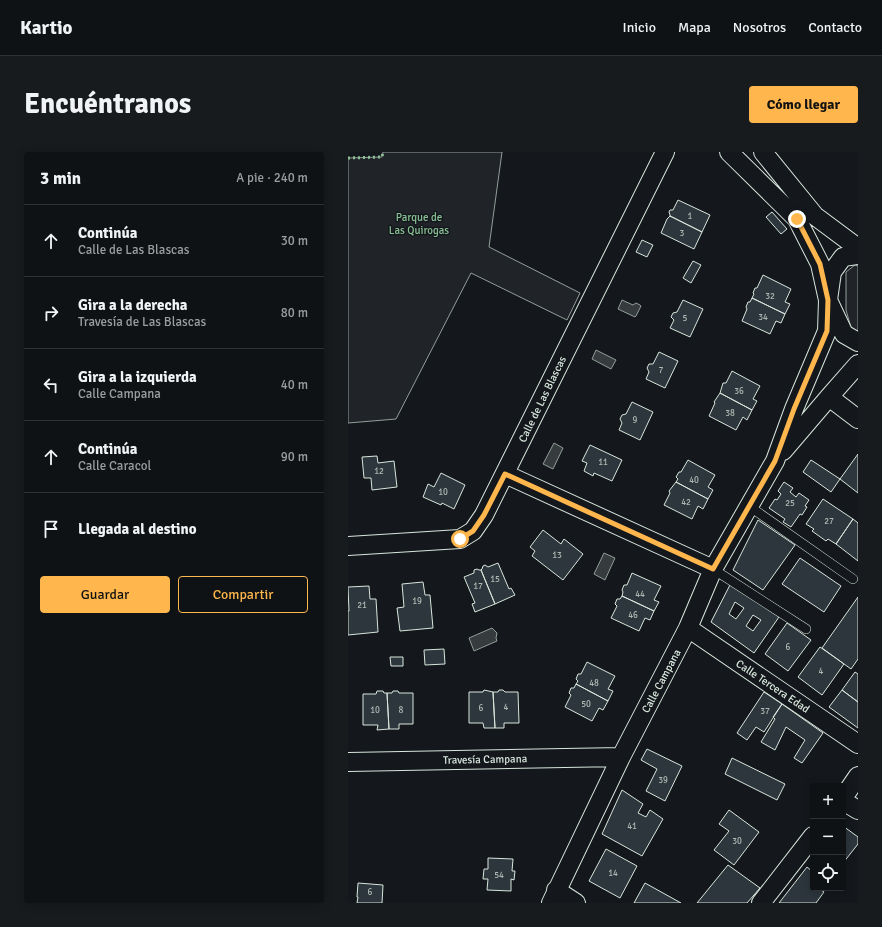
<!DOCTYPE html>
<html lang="es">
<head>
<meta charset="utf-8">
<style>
  body { margin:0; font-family:Signika,sans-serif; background:#181b1e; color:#f1f3f6 }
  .controls { position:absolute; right:12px; bottom:12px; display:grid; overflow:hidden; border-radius:4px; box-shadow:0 2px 10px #0003 }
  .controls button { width:36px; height:36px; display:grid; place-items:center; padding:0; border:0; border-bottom:1px solid #2f3234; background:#0f1215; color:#f1f3f6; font:20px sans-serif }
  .stop { position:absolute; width:12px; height:12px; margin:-9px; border:3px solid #ffb74d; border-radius:50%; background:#fff }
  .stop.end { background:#ffb74d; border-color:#fff; box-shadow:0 1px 4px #0008 }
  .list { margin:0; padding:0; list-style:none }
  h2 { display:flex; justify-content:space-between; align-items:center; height:52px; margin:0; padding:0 16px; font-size:17px }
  h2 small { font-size:13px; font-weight:400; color:#9b9ea0 }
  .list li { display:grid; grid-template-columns:26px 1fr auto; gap:12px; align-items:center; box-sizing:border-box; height:72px; padding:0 16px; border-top:1px solid #2f3234 }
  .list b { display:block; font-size:15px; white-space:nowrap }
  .list p { margin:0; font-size:13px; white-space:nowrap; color:#9b9ea0 }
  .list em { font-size:13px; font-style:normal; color:#9b9ea0 }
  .actions { display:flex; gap:8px; padding:12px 16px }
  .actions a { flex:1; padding:9px 0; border:1px solid #ffb74d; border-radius:4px; text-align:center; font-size:14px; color:#ffb74d }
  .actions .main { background:#ffb74d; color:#111 }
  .icon { flex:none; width:22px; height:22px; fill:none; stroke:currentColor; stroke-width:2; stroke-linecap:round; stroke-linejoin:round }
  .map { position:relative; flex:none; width:510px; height:751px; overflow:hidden; border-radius:4px }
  header { display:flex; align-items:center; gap:24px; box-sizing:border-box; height:56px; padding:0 20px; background:#0f1215; border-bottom:1px solid #2f3234 }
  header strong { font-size:19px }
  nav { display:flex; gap:22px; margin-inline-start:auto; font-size:14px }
  .intro { display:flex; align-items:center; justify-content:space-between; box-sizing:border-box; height:96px; padding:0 24px }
  h1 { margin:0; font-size:28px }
  .button { padding:10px 18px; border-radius:4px; background:#ffb74d; color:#111; font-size:14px; font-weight:700 }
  main { display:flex; gap:24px; padding:0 24px }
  aside { flex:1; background:#0f1215; border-radius:4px; box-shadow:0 2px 10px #0003 }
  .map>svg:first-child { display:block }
  .green { fill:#202428; stroke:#939e99 }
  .water { fill:#363b3e; stroke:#939e99 }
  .building { fill:#2c363c; stroke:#d8e6dc; fill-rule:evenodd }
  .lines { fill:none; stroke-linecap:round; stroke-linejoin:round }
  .service-casing { stroke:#d8e6dc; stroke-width:10 }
  .minor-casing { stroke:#d8e6dc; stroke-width:20 }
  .service { stroke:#14181c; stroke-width:9 }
  .minor { stroke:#14181c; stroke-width:18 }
  .hedge { stroke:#8ac095; stroke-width:3; stroke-dasharray:2 3; stroke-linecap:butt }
  .route { stroke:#ffb74d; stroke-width:5 }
  .labels { text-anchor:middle; stroke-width:3; stroke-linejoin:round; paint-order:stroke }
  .number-label { font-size:9px; fill:#adbab4 }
  .park-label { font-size:11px; fill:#8ac095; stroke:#14181c }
  .street-label { font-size:11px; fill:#d8e6dc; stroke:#14181c }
</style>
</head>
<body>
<header>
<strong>Kartio</strong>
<nav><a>Inicio</a><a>Mapa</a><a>Nosotros</a><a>Contacto</a></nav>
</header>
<div class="intro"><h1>Encuéntranos</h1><a class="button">Cómo llegar</a></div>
<main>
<aside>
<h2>3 min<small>A pie · 240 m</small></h2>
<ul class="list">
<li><svg class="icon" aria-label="ahead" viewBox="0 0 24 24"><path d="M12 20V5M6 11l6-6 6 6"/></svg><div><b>Continúa</b><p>Calle de Las Blascas</p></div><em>30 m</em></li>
<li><svg class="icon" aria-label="right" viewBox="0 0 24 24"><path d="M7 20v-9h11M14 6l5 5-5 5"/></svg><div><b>Gira a la derecha</b><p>Travesía de Las Blascas</p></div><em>80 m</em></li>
<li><svg class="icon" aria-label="left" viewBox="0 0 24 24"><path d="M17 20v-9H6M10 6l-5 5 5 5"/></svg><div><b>Gira a la izquierda</b><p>Calle Campana</p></div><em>40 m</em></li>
<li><svg class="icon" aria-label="ahead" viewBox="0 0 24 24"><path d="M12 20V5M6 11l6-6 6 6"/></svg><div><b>Continúa</b><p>Calle Caracol</p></div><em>90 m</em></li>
<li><svg class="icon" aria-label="arrive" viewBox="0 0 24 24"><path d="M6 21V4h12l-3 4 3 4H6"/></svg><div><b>Llegada al destino</b></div></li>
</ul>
<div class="actions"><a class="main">Guardar</a><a>Compartir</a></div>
</aside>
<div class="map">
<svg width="510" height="751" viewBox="0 0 510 751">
  <rect width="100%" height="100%" fill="#14181c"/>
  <path class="green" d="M35,0H154L141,95L232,141L219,168L123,121L48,267L0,271V6L34,5Z
    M507,113L510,114V181L504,179L498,158V120Z"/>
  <path class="water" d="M274,148L285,153L288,151L292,153L293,154L288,164L287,165L270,157Z
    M248,198L268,208L263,217L244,207Z
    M206,291L215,296L205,317L195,312Z
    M256,401L267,406L257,428L246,422Z
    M144,476L149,481L148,486L149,489L126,499L121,486Z"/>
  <path class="building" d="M330,48L362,63L354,80L322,64V63L321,60L322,58H325Z
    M424,60L439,77L433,82L418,65Z
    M322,64L354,80L346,97L313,81L319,67Z
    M294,88L305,93L299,105L288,100Z
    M345,109L353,113L343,131L335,126Z
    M415,123L443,137L437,150L442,152L437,162L404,146L406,142L405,141L407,136H409Z
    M404,146L437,162L433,171L428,169L422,182L394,169L399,157L398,155L400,150H402Z
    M335,148L355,157L342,185L322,176L326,168L323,165L325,161L329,160Z
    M311,200L330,209L317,236L298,227L301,220L299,216L301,212H305Z
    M384,219L412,234L405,247L409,249L404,258L372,241L375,231H378Z
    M372,241L404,258L399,268L395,265L388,278L361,264L367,251L366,250Z
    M284,250L305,260L292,288L271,278L274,271L272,267L274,263L278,262Z
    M242,293L274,308L264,329L246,321L245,324L236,319L239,311L234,309Z
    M510,302V341L492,327Z
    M29,304L30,311L46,309L49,335L24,338L23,326H16L14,305Z
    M340,308L367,323L360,335L365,338L360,347L328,330L330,327L328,325L331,320H333Z
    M463,308L492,327L483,340L455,320Z
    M93,321L117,333L106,357L94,351L93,353L75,345L80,332L86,335Z
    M328,330L360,347L355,357L350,354L344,367L316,353L322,341L321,339Z
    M436,330L445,336L442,340L448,345L451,341L461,348L457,354L459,355L454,363L452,362L443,375L435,370L437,367L421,356L427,347L429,348L433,342L430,339Z
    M475,347L505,367L488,392L480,387L478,389L464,379L466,377L458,372Z
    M505,367L510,371V409L488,392Z
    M410,368L447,393L415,438L385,418Z
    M195,378L213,392L216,387L235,402L215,428L184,404L187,399L182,395Z
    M452,406L493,434L476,460L434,432Z
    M150,411L161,437L163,436L167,443L147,452L133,418L134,417L135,414L137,413L140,415Z
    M129,417L131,418H133L147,452L127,460L124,452L127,451L116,425L126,421V418Z
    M284,421L313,434L306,448L311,450L306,459L274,444L275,440L274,438L276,433H279Z
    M75,430L77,443H82L85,476L52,479L49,456L56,455L54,432Z
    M383,431L431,465L406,501L363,470ZM387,450L396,456L388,467L381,462ZM405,463L413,468L405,479L398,474Z
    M21,434L22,447H28L30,480L0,483V459H1L0,435Z
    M274,444L306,459L302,468L297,466L291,479L263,466L269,454L267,452L269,447H272Z
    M510,445V507L503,517L474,496Z
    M439,471L463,488L440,519L417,502Z
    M472,495L496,512L474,543L450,525Z
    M96,497L97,512L77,513L76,498Z
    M42,505H55V514H43Z
    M239,510L267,524L260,537L265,539L260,549L228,532L230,529L228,527L230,522H233Z
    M507,520L510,522V550L494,538Z
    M228,532L260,549L255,558L251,556L244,569L217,555L223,543L221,541L223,536H226Z
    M136,538L145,540L147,576H136L135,571H121V540H135Z
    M151,538H155L157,540H170L171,571H156V576H147L145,540H150Z
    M494,538L510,550V576L481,555Z
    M29,539H35L36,541H39L41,577L29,578L30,573H15V542H28Z
    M45,539H50L51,541H65V572H51V577H41L39,541H44Z
    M416,540L434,552L416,580L408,575L399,588L389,581Z
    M434,552L475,581L454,611L446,606L457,588L438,575L427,598L413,590L427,567L425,565Z
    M299,597L334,614L317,649L298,639L309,617L293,608Z
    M384,606L437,632L429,648L377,622Z
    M274,638L295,652L290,661L298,665L302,658L315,667L294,704L254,682Z
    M381,658L411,680L386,713L366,698L381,679L371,672Z
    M495,674L510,685V692L495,711Z
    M258,697L289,714L272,746L241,729Z
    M140,706L165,707L164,719H167L166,728L163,727V739L139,738L140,727H135L136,717H140Z
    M380,713L412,736L399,751H349Z
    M459,715L465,720V736H470L476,740L468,751H431Z
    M10,731L35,733L34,751H9L10,745H9Z
    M297,731L333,751H286Z"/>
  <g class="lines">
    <defs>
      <path id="service" d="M401,354L505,427
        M365,417L458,477"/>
      <path id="minor" d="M415,0L467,64L510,96
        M510,103L495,105L484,120L480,148L496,182L510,190
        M481,245L510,267
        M435,299L481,245L510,212
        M157,322L365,417
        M0,394L112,387L125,379L136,363L317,0
        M340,476L510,592
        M0,610L273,605
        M495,646L510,624
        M495,649L510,658
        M208,738L228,751
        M203,751L273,605L340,476L365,417L427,309L446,257L479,179L480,148L472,112L449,67L381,0
        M413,751L465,684"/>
    </defs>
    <use href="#service" class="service-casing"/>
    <use href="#minor" class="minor-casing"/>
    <use href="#service" class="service"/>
    <use href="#minor" class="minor"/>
    <path class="hedge" d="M0,6L34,5L35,0"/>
  </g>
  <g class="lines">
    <path class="route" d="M112,387L125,379L136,363L157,322L365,417L427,309L446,257L479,179L480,148L472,112L449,67"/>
  </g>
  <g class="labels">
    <g class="number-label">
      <text x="342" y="67">1</text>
      <text x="334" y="84">3</text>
      <text x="422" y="147">32</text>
      <text x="415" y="168">34</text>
      <text x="337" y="169">5</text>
      <text x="313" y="221">7</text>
      <text x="391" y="242">36</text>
      <text x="382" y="264">38</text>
      <text x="287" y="271">9</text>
      <text x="255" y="313">11</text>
      <text x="31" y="322">12</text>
      <text x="346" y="331">40</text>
      <text x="95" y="343">10</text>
      <text x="338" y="353">42</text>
      <text x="442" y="354">25</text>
      <text x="481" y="372">27</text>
      <text x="209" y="406">13</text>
      <text x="147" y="430">15</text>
      <text x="130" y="437">17</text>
      <text x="292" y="445">44</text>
      <text x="69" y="452">19</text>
      <text x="14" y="456">21</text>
      <text x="285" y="466">46</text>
      <text x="440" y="498">6</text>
      <text x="473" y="522">4</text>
      <text x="246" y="534">48</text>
      <text x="238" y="555">50</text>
      <text x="158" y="558">4</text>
      <text x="133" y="559">6</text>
      <text x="27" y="561">10</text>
      <text x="53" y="561">8</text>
      <text x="417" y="562">37</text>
      <text x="315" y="631">39</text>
      <text x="284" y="677">41</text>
      <text x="389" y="692">30</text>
      <text x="265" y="724">14</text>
      <text x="151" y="726">54</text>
      <text x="22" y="743">6</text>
    </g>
    <g class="park-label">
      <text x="71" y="69">Parque de<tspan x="71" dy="13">Las Quirogas</tspan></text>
    </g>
    <g class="street-label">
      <text transform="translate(194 247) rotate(-64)" y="4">Calle de Las Blascas</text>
      <text transform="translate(313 529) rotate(-62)" y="4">Calle Campana</text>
      <text transform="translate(425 534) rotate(34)" y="4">Calle Tercera Edad</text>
      <text transform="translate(137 607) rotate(-1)" y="4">Travesía Campana</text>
    </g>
  </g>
</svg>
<div class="controls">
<button>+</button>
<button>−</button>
<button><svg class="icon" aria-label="locate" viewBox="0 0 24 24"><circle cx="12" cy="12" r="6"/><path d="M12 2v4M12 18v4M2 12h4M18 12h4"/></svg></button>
</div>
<div class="stop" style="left:112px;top:387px"></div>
<div class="stop end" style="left:449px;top:67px"></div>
</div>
</main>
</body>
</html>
